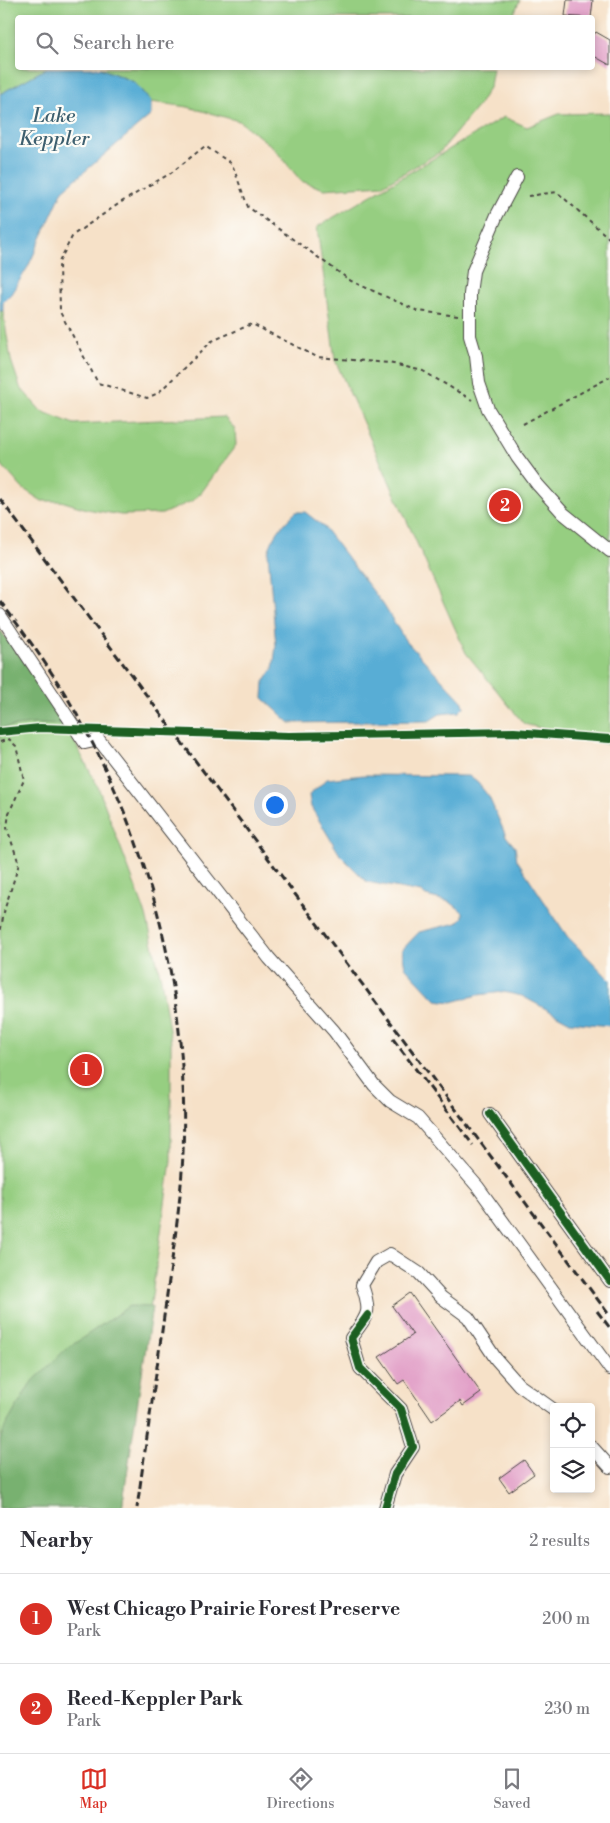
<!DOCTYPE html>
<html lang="en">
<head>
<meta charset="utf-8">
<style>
  body { margin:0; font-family:"Libre Bodoni",serif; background:#f7f7f7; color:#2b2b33 }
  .controls { position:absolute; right:15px; bottom:15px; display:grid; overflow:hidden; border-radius:5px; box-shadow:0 2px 8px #0003 }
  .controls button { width:45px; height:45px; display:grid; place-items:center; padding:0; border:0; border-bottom:1px solid #e1e1e2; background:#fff; color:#2b2b33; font:25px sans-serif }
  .you { position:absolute; left:274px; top:804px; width:18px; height:18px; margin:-12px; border:4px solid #fff; border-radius:50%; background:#1a73e8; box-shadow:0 0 0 8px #1a73e833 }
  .badge { display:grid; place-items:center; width:32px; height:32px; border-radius:50%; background:#d93025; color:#fff; font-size:16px; font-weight:700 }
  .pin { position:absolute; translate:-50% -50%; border:2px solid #fff; box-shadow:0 1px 5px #0006 }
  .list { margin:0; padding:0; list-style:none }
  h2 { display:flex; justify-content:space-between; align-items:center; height:65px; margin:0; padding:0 20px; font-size:21px }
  h2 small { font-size:16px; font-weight:400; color:#7c7c81 }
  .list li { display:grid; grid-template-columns:32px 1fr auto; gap:15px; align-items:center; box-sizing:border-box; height:90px; padding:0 20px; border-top:1px solid #e1e1e2 }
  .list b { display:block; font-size:19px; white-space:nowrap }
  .list p { margin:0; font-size:16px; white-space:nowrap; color:#7c7c81 }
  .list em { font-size:16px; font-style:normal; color:#7c7c81 }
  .icon { flex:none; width:28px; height:28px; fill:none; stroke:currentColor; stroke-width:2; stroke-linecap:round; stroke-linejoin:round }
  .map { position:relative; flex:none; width:610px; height:1508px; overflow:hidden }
  .search { position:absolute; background:#fff; box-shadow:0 2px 8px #0003; left:15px; right:15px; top:15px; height:55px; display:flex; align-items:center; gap:12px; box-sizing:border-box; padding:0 18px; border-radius:5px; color:#7c7c81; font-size:19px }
  .sheet { height:245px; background:#fff }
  nav { display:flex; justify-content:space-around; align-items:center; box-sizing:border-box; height:70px; border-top:1px solid #e1e1e2; background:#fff; font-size:14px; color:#7c7c81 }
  nav a { display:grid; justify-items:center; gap:2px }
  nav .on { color:#d93025 }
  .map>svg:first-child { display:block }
  .green { fill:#96ce81; stroke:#607c56 }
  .forest { fill:#78b16f; stroke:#526e4d }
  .water { fill:#59add5; stroke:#426c80 }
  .building { fill:#e2a0c8 }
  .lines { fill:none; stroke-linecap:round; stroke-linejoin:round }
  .minor-casing { stroke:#494643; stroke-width:14 }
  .path { stroke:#494643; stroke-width:2; stroke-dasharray:4 4; stroke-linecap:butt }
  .minor { stroke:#fff; stroke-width:12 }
  .rail { stroke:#2b2b2b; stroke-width:3; stroke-dasharray:8 4; stroke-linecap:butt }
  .cycleway-casing { stroke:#fdfcf7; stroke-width:11 }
  .cycleway { stroke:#1b5e20; stroke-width:8 }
  .labels { text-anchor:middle; stroke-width:4.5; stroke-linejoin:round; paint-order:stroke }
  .water-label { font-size:20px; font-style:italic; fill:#3d5f6f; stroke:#fdfcf7 }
</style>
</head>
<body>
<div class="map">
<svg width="610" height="1508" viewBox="0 0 610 1508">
  <rect width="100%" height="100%" fill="#fdfcf7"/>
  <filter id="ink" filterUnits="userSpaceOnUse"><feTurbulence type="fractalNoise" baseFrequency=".02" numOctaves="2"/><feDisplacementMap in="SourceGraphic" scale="10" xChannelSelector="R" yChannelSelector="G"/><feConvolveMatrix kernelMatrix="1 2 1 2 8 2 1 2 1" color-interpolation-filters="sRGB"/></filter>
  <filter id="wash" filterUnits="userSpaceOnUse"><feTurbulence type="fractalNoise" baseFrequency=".0096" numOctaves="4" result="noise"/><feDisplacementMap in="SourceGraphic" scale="20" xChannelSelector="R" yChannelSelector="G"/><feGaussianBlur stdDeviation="1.12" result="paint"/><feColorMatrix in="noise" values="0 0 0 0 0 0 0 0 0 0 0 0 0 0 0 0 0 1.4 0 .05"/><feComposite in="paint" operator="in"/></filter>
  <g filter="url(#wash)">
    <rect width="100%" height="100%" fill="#f6e1c8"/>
    <path class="green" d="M0,0H520L512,18H18V68H47L0,94Z
      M100,68H493L490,86L478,106L440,152L383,185L324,189L301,181L273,147L239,121L188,107L151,102L134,82Z
      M610,113V745L524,724L466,653L335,360L317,227L504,117L527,127L559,114Z
      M0,311H3L11,360L20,387L41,411L74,424L224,417L235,429L236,445L201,493L192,501L162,514L121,515L87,509L61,501H42L22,488L0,463Z
      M0,630L50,695L98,787L146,915L161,979L171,1043V1161L122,1508H0Z"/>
    <path class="forest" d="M0,630L50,695L65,725L33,724L0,728Z
      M129,1306L152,1307L122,1508H0V1440L5,1427L30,1384L65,1350Z"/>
    <path class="water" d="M47,68H100L134,82L151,102V115L63,190L28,267L11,294L3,302V311H0V94Z
      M296,512H305L323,526L383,604L405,640L463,702L464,707L459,712L440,714L429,721L290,723L263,698L264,682L273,669L276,646L268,553C273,535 283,524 296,512Z
      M364,775L469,776L478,783L489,797L506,836L515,847L517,860L567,936L610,980V1026L570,1022L522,996L503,992L478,995L452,1002L436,1000L405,967L402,950L419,932L457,923L463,917V912L450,902L426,896L421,892L367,882L340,855L311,807L309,795L327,779Z"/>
    <g id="blocks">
      <path class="building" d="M567,0H593L591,18L565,16Z
        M596,32L610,40V65L592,55V37Z
        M410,1293L481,1393L463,1406L460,1401L432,1421L404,1380L398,1384L379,1357L413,1335L392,1306Z
        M524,1460L534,1474L509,1492L499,1478Z"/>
    </g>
  </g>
  <g filter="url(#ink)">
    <use href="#blocks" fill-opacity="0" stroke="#494643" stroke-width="1"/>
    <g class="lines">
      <defs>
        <path id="minor" d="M517,177L497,215L473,271L470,294V336L476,356L479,383L488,409L517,457L537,484L563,513L610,551
          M0,615L85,743L99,740L269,958L334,1031L374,1085L390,1101L418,1118L478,1187L610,1369
          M490,1114L610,1281
          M591,1446L610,1467
          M385,1508L395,1474L413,1447L401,1409L360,1368L351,1338C368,1315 372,1313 362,1285L376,1262L390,1254L419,1273L441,1297L468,1317L496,1359L519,1385L554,1410"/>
      </defs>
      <use href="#minor" class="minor-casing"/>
      <path class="path" d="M528,196L557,192L610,239
        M458,316L418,311L351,281L248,207L232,164L205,146L171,173L123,201L73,235L59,262L60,312L98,383L147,398L158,393L212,341L252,324L317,357L389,363L423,371L472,400
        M523,424L610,377
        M0,742L9,739L16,746L24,780L9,813L7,828L19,864L5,908L0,933"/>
      <use href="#minor" class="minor"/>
      <path class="rail" d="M0,499L610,1316
        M0,601C29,639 57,678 80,720C154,852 189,1001 183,1152C181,1205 172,1257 165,1309C156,1375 146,1442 137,1508
        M393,1039L473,1145
        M597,1311L610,1328"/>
      <defs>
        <path id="cycleway" d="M0,732L40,728L289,736L514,732L610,739
          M490,1114L610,1281
          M368,1315L351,1338L360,1368L401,1409L413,1447L395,1474L385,1508"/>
      </defs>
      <use href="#cycleway" class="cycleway-casing"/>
      <use href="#cycleway" class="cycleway"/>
    </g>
  </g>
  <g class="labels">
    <g class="water-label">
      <text x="54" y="122">Lake<tspan x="54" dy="23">Keppler</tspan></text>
    </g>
  </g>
</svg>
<div class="controls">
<button><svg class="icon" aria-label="locate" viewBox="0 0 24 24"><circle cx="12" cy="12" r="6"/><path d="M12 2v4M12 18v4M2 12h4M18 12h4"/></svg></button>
<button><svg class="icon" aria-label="layers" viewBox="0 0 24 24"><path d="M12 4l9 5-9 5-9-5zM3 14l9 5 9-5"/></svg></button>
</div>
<div class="you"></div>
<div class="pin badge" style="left:86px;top:1070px">1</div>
<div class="pin badge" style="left:505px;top:506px">2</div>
<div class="search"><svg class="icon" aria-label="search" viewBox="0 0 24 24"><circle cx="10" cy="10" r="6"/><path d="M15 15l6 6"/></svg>Search here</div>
</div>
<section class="sheet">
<h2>Nearby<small>2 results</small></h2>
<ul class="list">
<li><span class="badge">1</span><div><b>West Chicago Prairie Forest Preserve</b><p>Park</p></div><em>200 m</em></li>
<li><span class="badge">2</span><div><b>Reed-Keppler Park</b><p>Park</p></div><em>230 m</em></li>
</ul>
</section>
<nav>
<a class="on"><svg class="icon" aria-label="map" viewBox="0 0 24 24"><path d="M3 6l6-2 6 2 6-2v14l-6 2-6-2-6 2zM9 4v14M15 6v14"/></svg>Map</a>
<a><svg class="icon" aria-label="directions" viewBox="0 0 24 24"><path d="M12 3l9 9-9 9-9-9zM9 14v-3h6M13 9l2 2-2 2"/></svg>Directions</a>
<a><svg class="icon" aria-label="saved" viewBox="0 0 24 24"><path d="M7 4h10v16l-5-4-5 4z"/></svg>Saved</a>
</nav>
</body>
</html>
